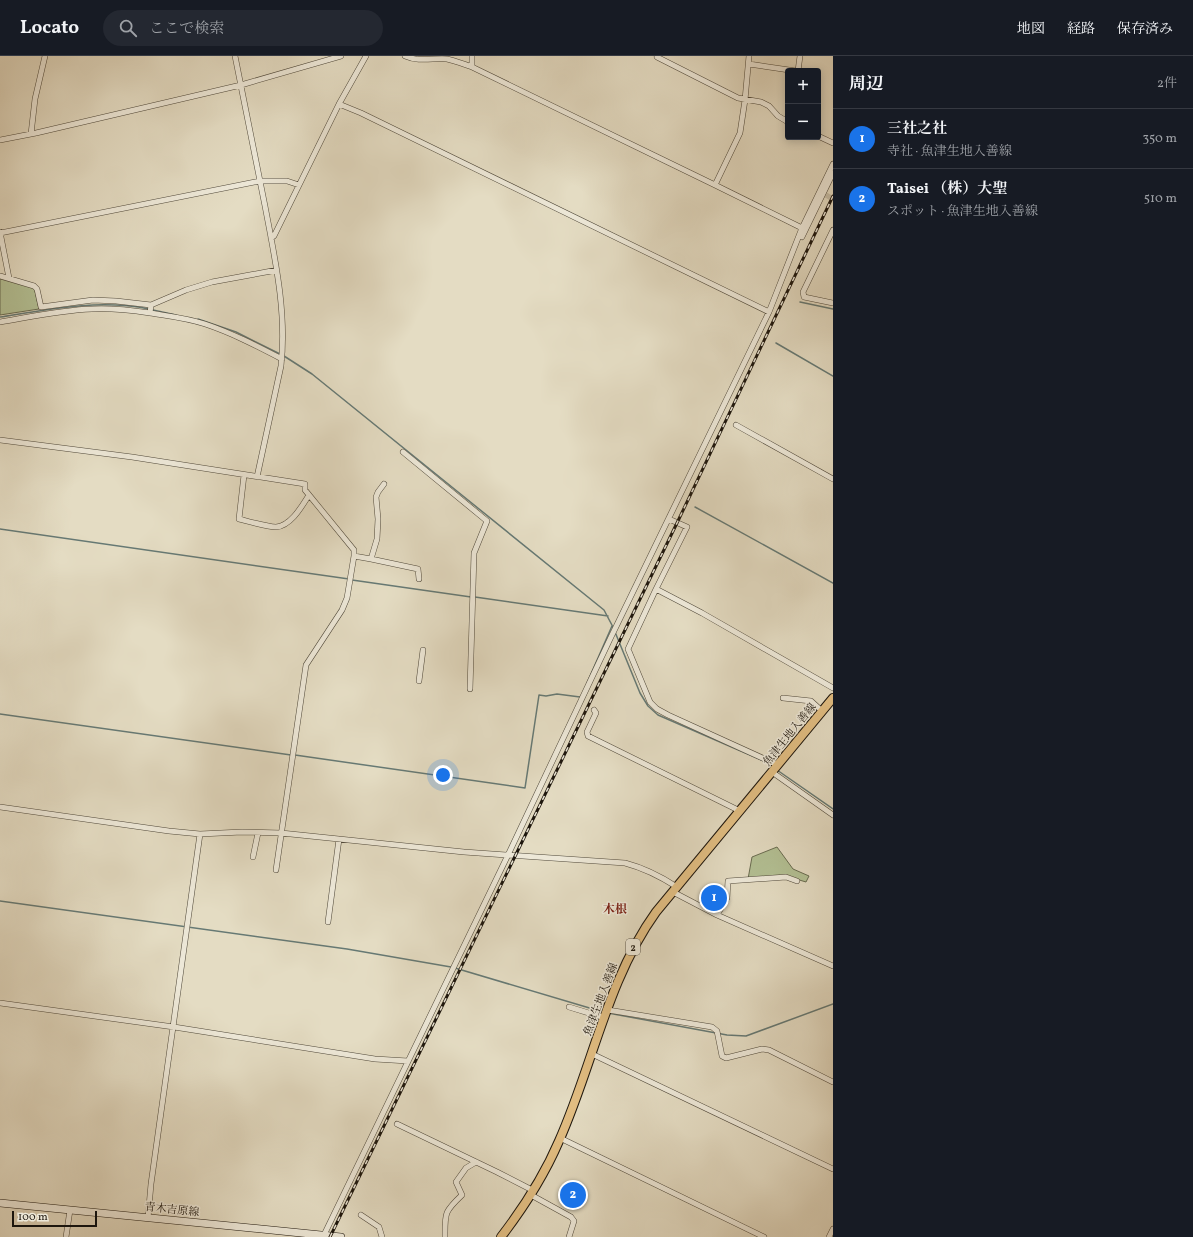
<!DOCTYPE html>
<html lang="ja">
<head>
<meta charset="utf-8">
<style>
  body { margin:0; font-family:Vollkorn,"Noto Serif JP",serif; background:#242831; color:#f1f3f6 }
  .controls { position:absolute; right:12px; top:12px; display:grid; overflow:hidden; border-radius:4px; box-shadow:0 2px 10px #0003 }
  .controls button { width:36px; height:36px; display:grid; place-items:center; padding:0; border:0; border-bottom:1px solid #363941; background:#171b24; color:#f1f3f6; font:20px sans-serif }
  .scale { position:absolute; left:12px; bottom:10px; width:85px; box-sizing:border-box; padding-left:4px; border:2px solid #1d160d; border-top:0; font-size:11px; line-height:14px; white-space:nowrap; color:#1d160d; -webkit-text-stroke:3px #ede8d8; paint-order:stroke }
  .you { position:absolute; left:443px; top:719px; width:14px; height:14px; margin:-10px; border:3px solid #fff; border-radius:50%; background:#1a73e8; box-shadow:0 0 0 6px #1a73e833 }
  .badge { display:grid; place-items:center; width:26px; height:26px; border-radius:50%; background:#1a73e8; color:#fff; font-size:13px; font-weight:700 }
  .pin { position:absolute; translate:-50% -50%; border:2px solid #fff; box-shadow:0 1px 4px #0006 }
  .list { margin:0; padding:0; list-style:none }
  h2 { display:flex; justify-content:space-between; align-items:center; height:52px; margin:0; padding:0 16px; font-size:17px }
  h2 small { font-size:13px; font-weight:400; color:#9ea1a6 }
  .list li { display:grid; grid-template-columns:26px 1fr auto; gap:12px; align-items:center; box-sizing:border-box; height:60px; padding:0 16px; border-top:1px solid #363941 }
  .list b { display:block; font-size:15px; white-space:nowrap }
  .list p { margin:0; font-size:13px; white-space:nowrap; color:#9ea1a6 }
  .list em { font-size:13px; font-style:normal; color:#9ea1a6 }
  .icon { flex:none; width:22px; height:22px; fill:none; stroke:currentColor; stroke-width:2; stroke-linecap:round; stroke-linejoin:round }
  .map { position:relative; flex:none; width:833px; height:1181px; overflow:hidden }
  header { display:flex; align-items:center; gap:24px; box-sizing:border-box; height:56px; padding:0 20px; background:#171b24; border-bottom:1px solid #363941 }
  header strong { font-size:19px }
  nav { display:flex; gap:22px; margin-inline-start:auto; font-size:14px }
  .search { width:280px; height:36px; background:#242831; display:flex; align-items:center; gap:10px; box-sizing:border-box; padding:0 14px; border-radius:22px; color:#9ea1a6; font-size:15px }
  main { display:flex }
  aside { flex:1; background:#171b24 }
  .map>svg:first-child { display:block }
  .green { fill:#b3c094; stroke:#686b50 }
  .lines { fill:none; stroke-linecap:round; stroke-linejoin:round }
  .stream { stroke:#667974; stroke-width:1.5 }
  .street-tunnel { stroke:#c6bea8; stroke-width:5; stroke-dasharray:5 2.5; stroke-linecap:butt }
  .street-casing { stroke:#4f483a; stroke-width:6 }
  .secondary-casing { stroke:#1d160d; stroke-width:8 }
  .primary-casing { stroke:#1d160d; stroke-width:10 }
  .street { stroke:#ede8d8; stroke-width:5 }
  .secondary { stroke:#ede8d8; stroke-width:7 }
  .primary { stroke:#e2be82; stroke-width:8 }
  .rail-casing { stroke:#1d160d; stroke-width:3 }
  .rail { stroke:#ede8d8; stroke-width:1.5; stroke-dasharray:4.5; stroke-linecap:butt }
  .labels { text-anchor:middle; stroke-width:3; stroke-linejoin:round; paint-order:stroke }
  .shield { fill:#ede8d8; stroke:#5b554a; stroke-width:1 }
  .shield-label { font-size:10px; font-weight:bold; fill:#1d160d }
  .street-label { font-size:11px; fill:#1d160d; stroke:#ede8d8 }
  .neighbourhood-label { font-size:12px; font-weight:bold; fill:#7a1f14; stroke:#ede8d8 }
</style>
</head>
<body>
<header>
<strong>Locato</strong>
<div class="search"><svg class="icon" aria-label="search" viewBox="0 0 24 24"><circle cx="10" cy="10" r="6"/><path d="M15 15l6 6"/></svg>ここで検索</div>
<nav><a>地図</a><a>経路</a><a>保存済み</a></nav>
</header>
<main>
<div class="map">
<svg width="833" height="1181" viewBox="0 0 833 1181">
  <rect width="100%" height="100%" fill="#e4dcc3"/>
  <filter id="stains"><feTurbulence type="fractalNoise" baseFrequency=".005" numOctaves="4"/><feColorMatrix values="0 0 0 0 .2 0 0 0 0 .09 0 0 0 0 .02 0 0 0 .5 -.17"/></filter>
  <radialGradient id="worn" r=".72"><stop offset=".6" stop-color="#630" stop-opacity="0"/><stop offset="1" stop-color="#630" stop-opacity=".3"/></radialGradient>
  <path class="green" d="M0,222L33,231L35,235L39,253L0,259Z
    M777,791L793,813L809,820L806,826L786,820L748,823L752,801Z"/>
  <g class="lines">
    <path class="stream" d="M800,246L833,253
      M153,254L176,259
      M0,261C50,253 99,243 149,253
      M198,263L236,276L280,298
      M776,287L833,320
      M284,300L312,318L604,554L614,573
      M695,451L833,527
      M0,473L349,523
      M352,524L471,541
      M475,541L608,560
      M615,576L640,637L648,650L658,659L766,706L773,711
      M587,627L612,570
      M0,658L291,699
      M295,699L525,732L539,639L546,640L557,638L580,641
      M777,714L833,753
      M0,845L347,893L451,911
      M455,912L603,956
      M608,957L727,979L746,980L833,948"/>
    <path class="street-tunnel" d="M826,139L833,143"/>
    <defs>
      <path id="street" d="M235,0C245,50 255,100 265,150C275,203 287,256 281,310L257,421
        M405,0C418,6 433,2 447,3C455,5 464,8 472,11
        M472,0V11L715,129
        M658,0L657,1L738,42L761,46L769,50L778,60L788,66
        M749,0L745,44L740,77L715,129L802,172
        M749,8L796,15
        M798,15L800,0
        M339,48L361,57L769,256
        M31,78L35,43L45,0
        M818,80L833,87
        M0,84L36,77L241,29L341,0
        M833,174L803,236L804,241L833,247
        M0,176L9,222
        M0,177L260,125H287L299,129
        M802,181L833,117
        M271,182L274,180L339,48L366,0
        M0,220L34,230L37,233L41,251L93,244L116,245L151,249L150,257C130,254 111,252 92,253C61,254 30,261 0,266
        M151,249L186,234L212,226L277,214
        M150,257C168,260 187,262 205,268C232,277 257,290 282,303
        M736,369L833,423
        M0,384L132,401L305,428V434L354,494V500L347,542L342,554L306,609L276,814
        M403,396L487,465L474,497L470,633
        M244,419L239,463C247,465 267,471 276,471C291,470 302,450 309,439
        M354,500L371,503L377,483L378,463L376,441L378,436L384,428
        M371,503L418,513L419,523
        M656,533L687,471L669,463
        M419,625L423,594
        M783,642L811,645L822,655
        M594,654L596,657L587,676L588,680L740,755
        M778,709L668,659L657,653L650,646L628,593L656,533L702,557L833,632
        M772,716L833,759
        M0,751L169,775L200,778L242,776L281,777L464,796L625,807C644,812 660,820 677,831
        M253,801L258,777
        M673,836L717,859L833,910
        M717,859L727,842L728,825L786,821L797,825
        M328,866L339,783
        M0,947L174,971L375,1003L408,1005
        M569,951L605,962
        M608,954L712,971L717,975L722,1000L726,1002L762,993L769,994L833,1026
        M592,998L833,1113
        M397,1068L497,1116L534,1135
        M560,1082L764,1181
        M531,1139L571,1161L574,1165L569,1181
        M361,1159L379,1171L382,1181
        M148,1162L151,1128L200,778
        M66,1181L70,1154
        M323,1181L508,799L611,581L769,256L802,172L833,108
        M445,1181C445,1157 444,1156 462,1139L456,1126L466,1112L476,1106
        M829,1181L833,1173"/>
      <path id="secondary" d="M0,1147L341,1181"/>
      <path id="primary" d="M501,1181C524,1151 544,1120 559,1085C593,1009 607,924 656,856L833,642"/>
    </defs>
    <use href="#street" class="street-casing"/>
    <use href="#secondary" class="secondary-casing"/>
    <use href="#primary" class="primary-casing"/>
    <use href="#street" class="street"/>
    <use href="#secondary" class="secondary"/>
    <use href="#primary" class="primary"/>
    <defs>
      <path id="rail" d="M330,1181L677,467L833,140"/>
    </defs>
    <use href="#rail" class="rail-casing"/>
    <use href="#rail" class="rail"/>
  </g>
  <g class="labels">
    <rect class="shield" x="626" y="883" width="14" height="16" rx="3"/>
    <g class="shield-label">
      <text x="633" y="895">2</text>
    </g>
    <g class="street-label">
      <text transform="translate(789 678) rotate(-51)" y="4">魚津生地入善線</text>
      <text transform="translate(600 943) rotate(-69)" y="4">魚津生地入善線</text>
      <text transform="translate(172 1153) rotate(6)" y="4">青木吉原線</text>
    </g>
    <g class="neighbourhood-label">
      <text x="615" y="857">木根</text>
    </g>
  </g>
  <rect width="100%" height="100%" filter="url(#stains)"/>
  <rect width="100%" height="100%" fill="url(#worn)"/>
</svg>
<div class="controls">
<button>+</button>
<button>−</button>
</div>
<div class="scale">100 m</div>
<div class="you"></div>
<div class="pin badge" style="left:714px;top:842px">1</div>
<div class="pin badge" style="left:573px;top:1139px">2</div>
</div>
<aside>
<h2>周辺<small>2件</small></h2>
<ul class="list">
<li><span class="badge">1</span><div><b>三社之社</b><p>寺社 · 魚津生地入善線</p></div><em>350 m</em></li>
<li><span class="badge">2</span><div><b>Taisei （株）大聖</b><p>スポット · 魚津生地入善線</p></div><em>510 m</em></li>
</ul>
</aside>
</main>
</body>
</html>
